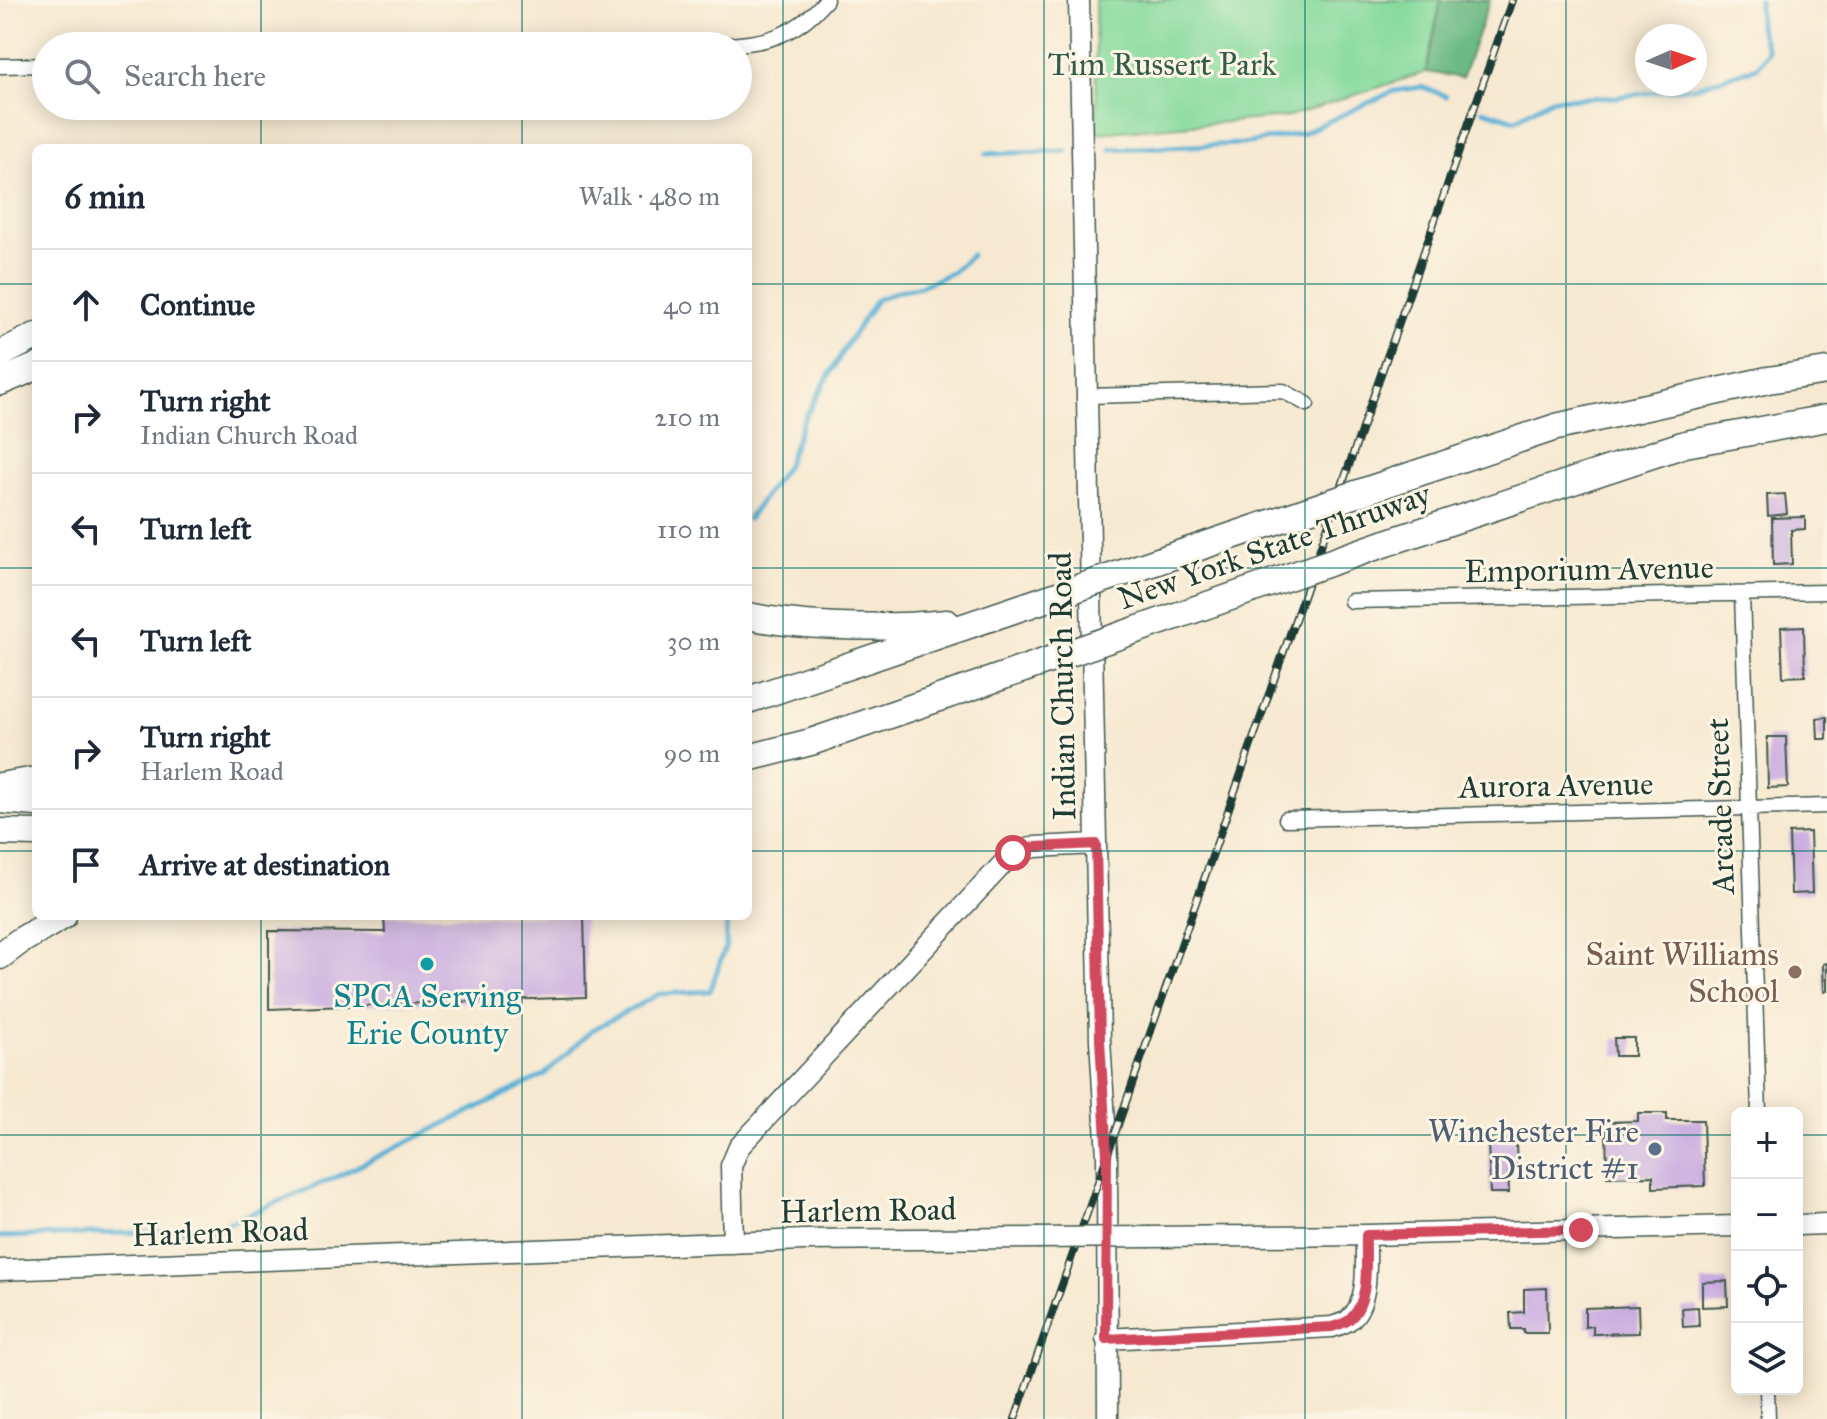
<!DOCTYPE html>
<html lang="en">
<head>
<meta charset="utf-8">
<style>
  body { margin:0; font-family:"IM FELL Great Primer",serif; background:#f2f2f3; color:#1f2937 }
  .controls { position:absolute; right:24px; bottom:24px; display:grid; overflow:hidden; border-radius:12px; box-shadow:0 4px 20px #0003 }
  .controls button { width:72px; height:72px; display:grid; place-items:center; padding:0; border:0; border-bottom:2px solid #e0e1e3; background:#fff; color:#1f2937; font:40px sans-serif }
  .compass { position:absolute; left:1635px; top:24px; width:72px; height:72px; border-radius:50%; background:#fff; box-shadow:0 4px 20px #0003; rotate:87deg }
  .stop { position:absolute; width:24px; height:24px; margin:-18px; border:6px solid #d1495b; border-radius:50%; background:#fff }
  .stop.end { background:#d1495b; border-color:#fff; box-shadow:0 2px 8px #0008 }
  .list { margin:0; padding:0; list-style:none }
  h2 { display:flex; justify-content:space-between; align-items:center; height:104px; margin:0; padding:0 32px; font-size:34px }
  h2 small { font-size:26px; font-weight:400; color:#747a83 }
  .list li { display:grid; grid-template-columns:52px 1fr auto; gap:24px; align-items:center; box-sizing:border-box; height:112px; padding:0 32px; border-top:2px solid #e0e1e3 }
  .list b { display:block; font-size:30px; white-space:nowrap }
  .list p { margin:0; font-size:26px; white-space:nowrap; color:#747a83 }
  .list em { font-size:26px; font-style:normal; color:#747a83 }
  .icon { flex:none; width:44px; height:44px; fill:none; stroke:currentColor; stroke-width:2; stroke-linecap:round; stroke-linejoin:round }
  .map { position:relative; flex:none; width:1827px; height:1419px; overflow:hidden }
  .search { position:absolute; background:#fff; box-shadow:0 4px 20px #0003; left:32px; top:32px; width:720px; height:88px; display:flex; align-items:center; gap:20px; box-sizing:border-box; padding:0 28px; border-radius:44px; color:#747a83; font-size:30px }
  .panel { position:absolute; background:#fff; box-shadow:0 4px 20px #0003; left:32px; top:144px; width:720px; height:776px; border-radius:12px }
  .map>svg:first-child { display:block }
  .green { fill:#85da9c; stroke:#528c68; stroke-width:2 }
  .forest { fill:#6cba84; stroke:#467c5c; stroke-width:2 }
  .lines { fill:none; stroke-linecap:round; stroke-linejoin:round }
  .stream { stroke:#59b0d5; stroke-width:5 }
  .building { fill:#c8aae0 }
  .street-casing { stroke:#3f574c; stroke-width:17 }
  .secondary-casing { stroke:#3f574c; stroke-width:23 }
  .highway-casing { stroke:#3f574c; stroke-width:29 }
  .street { stroke:#fff; stroke-width:14 }
  .secondary { stroke:#fff; stroke-width:20 }
  .highway { stroke:#fff; stroke-width:26 }
  .rail-casing { stroke:#1f3d34; stroke-width:8 }
  .rail { stroke:#fcf5e5; stroke-width:5; stroke-dasharray:15; stroke-linecap:butt }
  .secondary-bridge-casing { stroke:#3f574c; stroke-width:23; stroke-linecap:butt }
  .highway-bridge-casing { stroke:#3f574c; stroke-width:29; stroke-linecap:butt }
  .secondary-bridge { stroke:#fff; stroke-width:20 }
  .highway-bridge { stroke:#fff; stroke-width:26 }
  .route { stroke:#d1495b; stroke-width:10 }
  .grid { fill:none; stroke:#0f766e; stroke-width:2; stroke-opacity:0.55 }
  .culture-dot { fill:#0f9aa8; stroke:#fcf5e5; stroke-width:3 }
  .education-dot { fill:#8d6e63; stroke:#fcf5e5; stroke-width:3 }
  .service-dot { fill:#5c6f8a; stroke:#fcf5e5; stroke-width:3 }
  .labels { text-anchor:middle; stroke-width:6; stroke-linejoin:round; paint-order:stroke }
  .park-label { font-size:32px; fill:#335c49; stroke:#fcf5e5 }
  .street-label { font-size:32px; fill:#1f3d34; stroke:#fcf5e5 }
  .education-label { font-size:32px; fill:#785e54; stroke:#fcf5e5; text-anchor:end }
  .culture-label { font-size:32px; fill:#0d838f; stroke:#fcf5e5 }
  .service-label { font-size:32px; fill:#4e5e75; stroke:#fcf5e5; text-anchor:end }
</style>
</head>
<body>
<div class="map">
<svg width="1827" height="1419" viewBox="0 0 1827 1419">
  <rect width="100%" height="100%" fill="#fcf5e5"/>
  <filter id="ink" filterUnits="userSpaceOnUse"><feTurbulence type="fractalNoise" baseFrequency=".0125" numOctaves="2"/><feDisplacementMap in="SourceGraphic" scale="16" xChannelSelector="R" yChannelSelector="G"/><feConvolveMatrix kernelMatrix="1 2 1 2 8 2 1 2 1" color-interpolation-filters="sRGB"/></filter>
  <filter id="wash" filterUnits="userSpaceOnUse"><feTurbulence type="fractalNoise" baseFrequency=".006" numOctaves="4" result="noise"/><feDisplacementMap in="SourceGraphic" scale="32" xChannelSelector="R" yChannelSelector="G"/><feGaussianBlur stdDeviation="1.8" result="paint"/><feColorMatrix in="noise" values="0 0 0 0 0 0 0 0 0 0 0 0 0 0 0 0 0 1.4 0 .05"/><feComposite in="paint" operator="in"/></filter>
  <g filter="url(#wash)">
    <rect width="100%" height="100%" fill="#f7e9d1"/>
    <path class="green" d="M1095,0H1441L1426,72L1287,117L1097,133Z"/>
    <path class="forest" d="M1441,0H1490L1462,78L1426,72Z"/>
    <g class="lines">
      <path class="stream" d="M1483,110L1515,120L1551,99L1616,97L1695,87L1758,67L1768,51L1759,27V0
        M1111,149L1242,144L1303,133L1394,91L1422,87L1446,96
        M986,154L1066,151
        M748,519L786,467L803,421L847,344L876,300L898,291L921,286L953,272L971,255
        M0,1237L212,1230L334,1178L544,1075L592,1030L659,994L710,991L726,945L727,916"/>
    </g>
    <g id="blocks">
      <path class="building" d="M1785,494L1787,514L1768,516L1767,495Z
        M1805,517V529L1791,530L1792,564L1773,565L1772,518Z
        M1804,626L1805,676L1783,677L1781,627Z
        M1827,717V739H1818L1817,718Z
        M1767,737H1786L1788,787L1768,788Z
        M1810,832L1812,893L1791,894L1789,833Z
        M384,916H584L586,997L269,1009V931L385,932Z
        M1827,963V991L1824,992L1823,964Z
        M1614,1038H1634V1056H1615Z
        M1638,1113H1667V1120H1703L1705,1186L1653,1188V1176L1607,1177L1606,1122L1638,1121Z
        M1516,1140L1517,1172L1508,1173L1509,1193H1490L1488,1141Z
        M1727,1281L1728,1306L1702,1307V1282Z
        M1547,1288L1548,1333H1524V1329H1511L1510,1313L1524,1312V1289Z
        M1638,1306L1639,1333L1593,1334V1326L1585,1327V1308Z
        M1698,1307L1699,1326L1683,1327L1682,1308Z"/>
    </g>
  </g>
  <g filter="url(#ink)">
    <use href="#blocks" fill-opacity="0" stroke="#3f574c" stroke-width="2"/>
    <g class="lines">
      <defs>
        <path id="street" d="M697,46C752,44 788,45 826,0
          M0,66L46,65
          M1087,396L1283,391L1307,404
          M1742,594L1759,1113
          M1351,601L1827,592
          M1286,819L1827,806
          M1767,1389L1768,1419"/>
        <path id="secondary" d="M1079,0L1100,1040L1107,1156L1108,1419
          M1797,1225L1827,1224
          M1150,1237L1366,1235L1737,1226
          M733,1243L731,1166L739,1147L1013,853L1035,847L1096,844
          M0,1270L804,1240L1037,1238
          M1106,1339L1332,1327C1338,1325 1346,1323 1350,1319C1371,1301 1365,1259 1366,1235"/>
        <path id="highway" d="M0,354L36,336
          M0,382L36,367
          M1415,474L1556,427L1768,380L1827,371
          M1386,543L1685,444L1827,418
          M748,616C806,628 888,629 947,623
          M748,700L1028,605
          M748,758L811,742L1018,671
          M0,786L36,780
          M0,800L36,803
          M0,832L36,833
          M0,956L20,941L63,916"/>
      </defs>
      <use href="#street" class="street-casing"/>
      <use href="#secondary" class="secondary-casing"/>
      <use href="#highway" class="highway-casing"/>
      <use href="#street" class="street"/>
      <use href="#secondary" class="secondary"/>
      <use href="#highway" class="highway"/>
      <defs>
        <path id="rail" d="M1015,1419L1512,0"/>
      </defs>
      <use href="#rail" class="rail-casing"/>
      <use href="#rail" class="rail"/>
      <defs>
        <path id="secondary-bridge" d="M1037,1238L1150,1237"/>
        <path id="highway-bridge" d="M1028,605L1415,474
          M1018,671L1386,543"/>
      </defs>
      <use href="#secondary-bridge" class="secondary-bridge-casing"/>
      <use href="#highway-bridge" class="highway-bridge-casing"/>
      <use href="#secondary-bridge" class="secondary-bridge"/>
      <use href="#highway-bridge" class="highway-bridge"/>
    </g>
  </g>
  <g class="lines" filter="url(#ink)">
    <path class="route" d="M1013,853L1035,847L1096,844L1100,1040L1107,1156L1106,1339L1332,1327C1338,1325 1346,1323 1350,1319C1371,1301 1365,1259 1366,1235L1581,1230"/>
  </g>
  <path class="grid" d="M261,0V46M522,0V46M783,0V1419M1044,0V1419M1305,0V1419M1566,0V1419M261,106V148M522,106V148M0,284H36M748,284H1827M0,568H36M748,568H1827M0,851H36M748,851H1827M261,916V1419M522,916V1419M0,1135H1737M1797,1135H1827"/>
  <circle class="culture-dot" cx="427" cy="964" r="8"/>
  <circle class="education-dot" cx="1795" cy="972" r="8"/>
  <circle class="service-dot" cx="1655" cy="1149" r="8"/>
  <g class="labels">
    <g class="park-label">
      <text x="1162" y="75">Tim Russert Park</text>
    </g>
    <g class="street-label">
      <text transform="translate(1274 546) rotate(-19)" y="11">New York State Thruway</text>
      <text transform="translate(1589 569) rotate(-1)" y="11">Emporium Avenue</text>
      <text transform="translate(1062 686) rotate(-91)" y="11">Indian Church Road</text>
      <text transform="translate(1556 785) rotate(-1)" y="11">Aurora Avenue</text>
      <text transform="translate(1720 806) rotate(-92)" y="11">Arcade Street</text>
      <text transform="translate(868 1210) rotate(-1)" y="11">Harlem Road</text>
      <text transform="translate(220 1232) rotate(-2)" y="11">Harlem Road</text>
    </g>
    <g class="education-label">
      <text x="1779" y="965">Saint Williams<tspan x="1779" dy="37">School</tspan></text>
    </g>
    <g class="culture-label">
      <text x="427" y="1007">SPCA Serving<tspan x="427" dy="37">Erie County</tspan></text>
    </g>
    <g class="service-label">
      <text x="1639" y="1142">Winchester Fire<tspan x="1639" dy="37">District #1</tspan></text>
    </g>
  </g>
</svg>
<div class="controls">
<button>+</button>
<button>−</button>
<button><svg class="icon" aria-label="locate" viewBox="0 0 24 24"><circle cx="12" cy="12" r="6"/><path d="M12 2v4M12 18v4M2 12h4M18 12h4"/></svg></button>
<button><svg class="icon" aria-label="layers" viewBox="0 0 24 24"><path d="M12 4l9 5-9 5-9-5zM3 14l9 5 9-5"/></svg></button>
</div>
<svg class="compass" viewBox="-18 -18 36 36"><path d="M0-13l5 13h-10z" fill="#e53935"/><path d="M0 13l5-13h-10z" fill="#747a83"/></svg>
<div class="stop" style="left:1013px;top:853px"></div>
<div class="stop end" style="left:1581px;top:1230px"></div>
<div class="search"><svg class="icon" aria-label="search" viewBox="0 0 24 24"><circle cx="10" cy="10" r="6"/><path d="M15 15l6 6"/></svg>Search here</div>
<section class="panel">
<h2>6 min<small>Walk · 480 m</small></h2>
<ul class="list">
<li><svg class="icon" aria-label="ahead" viewBox="0 0 24 24"><path d="M12 20V5M6 11l6-6 6 6"/></svg><div><b>Continue</b></div><em>40 m</em></li>
<li><svg class="icon" aria-label="right" viewBox="0 0 24 24"><path d="M7 20v-9h11M14 6l5 5-5 5"/></svg><div><b>Turn right</b><p>Indian Church Road</p></div><em>210 m</em></li>
<li><svg class="icon" aria-label="left" viewBox="0 0 24 24"><path d="M17 20v-9H6M10 6l-5 5 5 5"/></svg><div><b>Turn left</b></div><em>110 m</em></li>
<li><svg class="icon" aria-label="left" viewBox="0 0 24 24"><path d="M17 20v-9H6M10 6l-5 5 5 5"/></svg><div><b>Turn left</b></div><em>30 m</em></li>
<li><svg class="icon" aria-label="right" viewBox="0 0 24 24"><path d="M7 20v-9h11M14 6l5 5-5 5"/></svg><div><b>Turn right</b><p>Harlem Road</p></div><em>90 m</em></li>
<li><svg class="icon" aria-label="arrive" viewBox="0 0 24 24"><path d="M6 21V4h12l-3 4 3 4H6"/></svg><div><b>Arrive at destination</b></div></li>
</ul>
</section>
</div>
</body>
</html>
